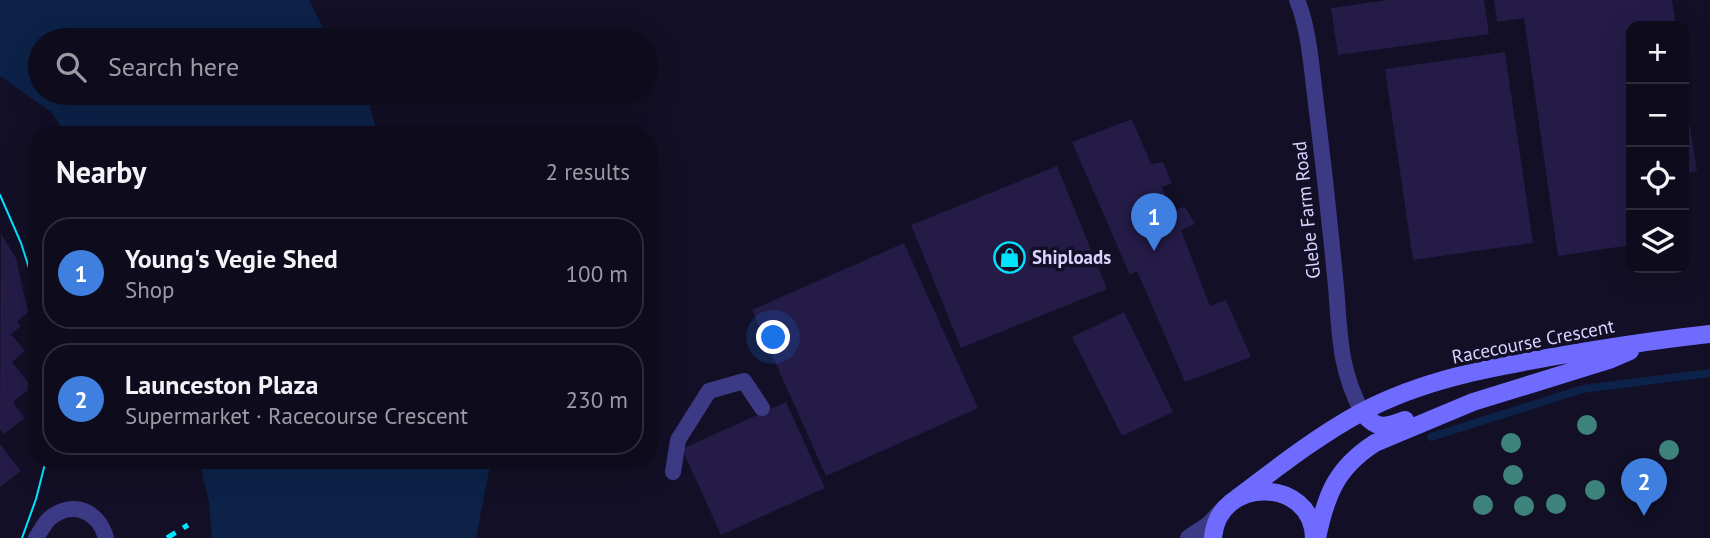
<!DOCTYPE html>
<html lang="en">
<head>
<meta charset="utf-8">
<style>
  body { margin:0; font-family:"PT Sans",sans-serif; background:#1c1929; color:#f1f3f6 }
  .controls { position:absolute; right:21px; top:21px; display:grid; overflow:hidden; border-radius:14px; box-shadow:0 7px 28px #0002 }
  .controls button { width:63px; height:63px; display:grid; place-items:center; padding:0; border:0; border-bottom:2px solid #2e2b3b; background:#0e0b1c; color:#f1f3f6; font:35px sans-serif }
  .you { position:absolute; left:774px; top:338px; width:24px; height:24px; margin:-18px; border:5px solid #fff; border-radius:50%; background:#1a73e8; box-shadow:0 0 0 10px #1a73e833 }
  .badge { display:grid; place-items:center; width:46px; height:46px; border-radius:50%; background:#00e5ff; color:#fff; font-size:23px; font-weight:700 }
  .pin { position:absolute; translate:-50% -58px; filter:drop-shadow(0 2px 4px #0008) }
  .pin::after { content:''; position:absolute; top:37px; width:24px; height:21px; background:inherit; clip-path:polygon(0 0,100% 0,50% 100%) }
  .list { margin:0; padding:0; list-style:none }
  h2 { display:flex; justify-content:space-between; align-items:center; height:91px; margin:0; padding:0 28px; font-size:30px }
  h2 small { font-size:23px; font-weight:400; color:#9b9ba3 }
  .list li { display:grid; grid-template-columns:46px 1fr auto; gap:21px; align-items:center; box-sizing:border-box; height:112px; margin:0 14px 14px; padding:0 14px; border:2px solid #2e2b3b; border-radius:28px }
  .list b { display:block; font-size:26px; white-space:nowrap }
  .list p { margin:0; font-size:23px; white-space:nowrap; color:#9b9ba3 }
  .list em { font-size:23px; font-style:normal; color:#9b9ba3 }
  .icon { flex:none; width:38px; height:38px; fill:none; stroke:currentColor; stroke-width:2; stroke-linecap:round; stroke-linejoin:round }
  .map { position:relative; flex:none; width:1710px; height:538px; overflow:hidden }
  .search { position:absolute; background:#0e0b1c; box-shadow:0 7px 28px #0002; left:28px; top:28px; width:630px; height:77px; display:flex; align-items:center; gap:18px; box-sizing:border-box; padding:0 24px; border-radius:38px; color:#9b9ba3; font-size:26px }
  .panel { position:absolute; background:#0e0b1c; box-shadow:0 7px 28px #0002; left:28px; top:126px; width:630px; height:343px; border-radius:28px }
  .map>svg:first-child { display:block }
  .water { fill:#0c2248 }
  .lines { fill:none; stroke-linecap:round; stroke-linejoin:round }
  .stream { stroke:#0c2248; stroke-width:8 }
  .building { fill:#241b47 }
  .lane { stroke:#3d3a85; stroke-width:16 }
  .street { stroke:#3d3a85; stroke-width:18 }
  .secondary { stroke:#6f6bff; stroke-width:18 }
  .tram { stroke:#00e5ff; stroke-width:2 }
  .rail { stroke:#00e5ff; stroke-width:5; stroke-dasharray:10 9; stroke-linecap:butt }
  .tree { fill:#3d827b }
  .labels { text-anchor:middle; stroke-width:7; stroke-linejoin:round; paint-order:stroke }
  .street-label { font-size:19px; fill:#d9d4ff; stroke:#130f26 }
  .poi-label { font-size:19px; font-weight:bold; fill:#d9d4ff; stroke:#130f26; text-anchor:start }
</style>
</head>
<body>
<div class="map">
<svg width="1710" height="538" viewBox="0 0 1710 538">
  <rect width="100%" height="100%" fill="#130f26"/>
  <path class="water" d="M0,0H309L329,40H40V93H366L378,135H67L51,112L0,76Z
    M199,460H491L476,538H212L209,502Z"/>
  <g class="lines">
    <path class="stream" d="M1431,437L1583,389L1710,373"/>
  </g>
  <path class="building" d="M1388,0H1484L1489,34L1338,55L1331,8Z
    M1494,0H1672L1676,26H1631V245L1558,256L1524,18L1497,22Z
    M1505,52L1533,243L1413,260L1385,69Z
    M1684,89L1697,171L1684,173Z
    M1132,119L1151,164L1163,162L1172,183L1162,187L1171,210L1185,207L1195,224L1181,230L1210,306L1226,300L1251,357L1185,382L1137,271L1130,275L1072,142Z
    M1057,166L1107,289L961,348L911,225Z
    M1,234L16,258L28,312L17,322L21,326L11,334L25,351L12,362L32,387L13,402L25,418L4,434L0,429Z
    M904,243L978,408L826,476L752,310Z
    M1124,312L1173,412L1122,436L1072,337Z
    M786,402L825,488L721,535L682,449Z
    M0,444L21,471L0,487Z"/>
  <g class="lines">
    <path class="lane" d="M1297,0C1309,29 1311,64 1315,95C1323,159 1330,223 1336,287C1340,335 1339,368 1362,412
      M673,472L678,440L709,391L744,381L762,408
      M36,538C40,532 44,524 49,519C72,499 99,511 106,538"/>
    <path class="street" d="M1189,538L1209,525L1224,509"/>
    <path class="secondary" d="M1362,412C1377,430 1384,428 1405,420
      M1237,498C1277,468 1316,437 1360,413C1423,379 1493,367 1563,355C1612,347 1661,339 1710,334
      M1213,538C1218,475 1313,477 1314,538
      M1317,538C1326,495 1336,468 1375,443L1473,402L1609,360L1630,351"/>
    <path class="tram" d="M0,195L21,243L37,293
      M22,538L36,499L46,460"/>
    <path class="rail" d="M167,538L188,525"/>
  </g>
  <g class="tree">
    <circle cx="1587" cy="425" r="10"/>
    <circle cx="1511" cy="443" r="10"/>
    <circle cx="1669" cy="450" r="10"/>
    <circle cx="1513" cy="475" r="10"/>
    <circle cx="1595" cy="490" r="10"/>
    <circle cx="1556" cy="504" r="10"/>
    <circle cx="1483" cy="505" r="10"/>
    <circle cx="1524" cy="506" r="10"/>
  </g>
  <defs>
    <symbol id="shop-ring" viewBox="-11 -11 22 22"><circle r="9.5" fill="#130f26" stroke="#00e5ff" stroke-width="1.5"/><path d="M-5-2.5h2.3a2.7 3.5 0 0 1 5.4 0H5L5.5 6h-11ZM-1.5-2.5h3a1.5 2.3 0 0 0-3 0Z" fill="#00e5ff"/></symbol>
  </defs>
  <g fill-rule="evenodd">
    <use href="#shop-ring" x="992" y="240" width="35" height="35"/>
  </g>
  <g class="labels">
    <g class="street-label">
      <text transform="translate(1306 210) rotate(-96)" y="7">Glebe Farm Road</text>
      <text transform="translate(1533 341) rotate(-11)" y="7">Racecourse Crescent</text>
    </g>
    <g class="poi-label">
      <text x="1032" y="264">Shiploads</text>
    </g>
  </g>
</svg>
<div class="controls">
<button>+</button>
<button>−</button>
<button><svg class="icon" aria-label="locate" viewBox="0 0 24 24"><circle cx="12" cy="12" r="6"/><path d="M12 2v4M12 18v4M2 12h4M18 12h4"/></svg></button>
<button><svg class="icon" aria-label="layers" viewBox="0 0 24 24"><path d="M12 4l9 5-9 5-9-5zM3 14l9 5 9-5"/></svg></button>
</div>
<div class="you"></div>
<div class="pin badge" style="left:1154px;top:251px;background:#3f7fe0">1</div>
<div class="pin badge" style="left:1644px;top:516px;background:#3f7fe0">2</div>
<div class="search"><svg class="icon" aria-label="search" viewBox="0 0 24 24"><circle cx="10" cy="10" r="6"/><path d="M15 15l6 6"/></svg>Search here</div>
<section class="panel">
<h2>Nearby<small>2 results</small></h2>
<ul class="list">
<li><span class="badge" style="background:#3f7fe0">1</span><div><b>Young's Vegie Shed</b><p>Shop</p></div><em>100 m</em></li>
<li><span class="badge" style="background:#3f7fe0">2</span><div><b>Launceston Plaza</b><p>Supermarket · Racecourse Crescent</p></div><em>230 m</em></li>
</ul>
</section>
</div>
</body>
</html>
